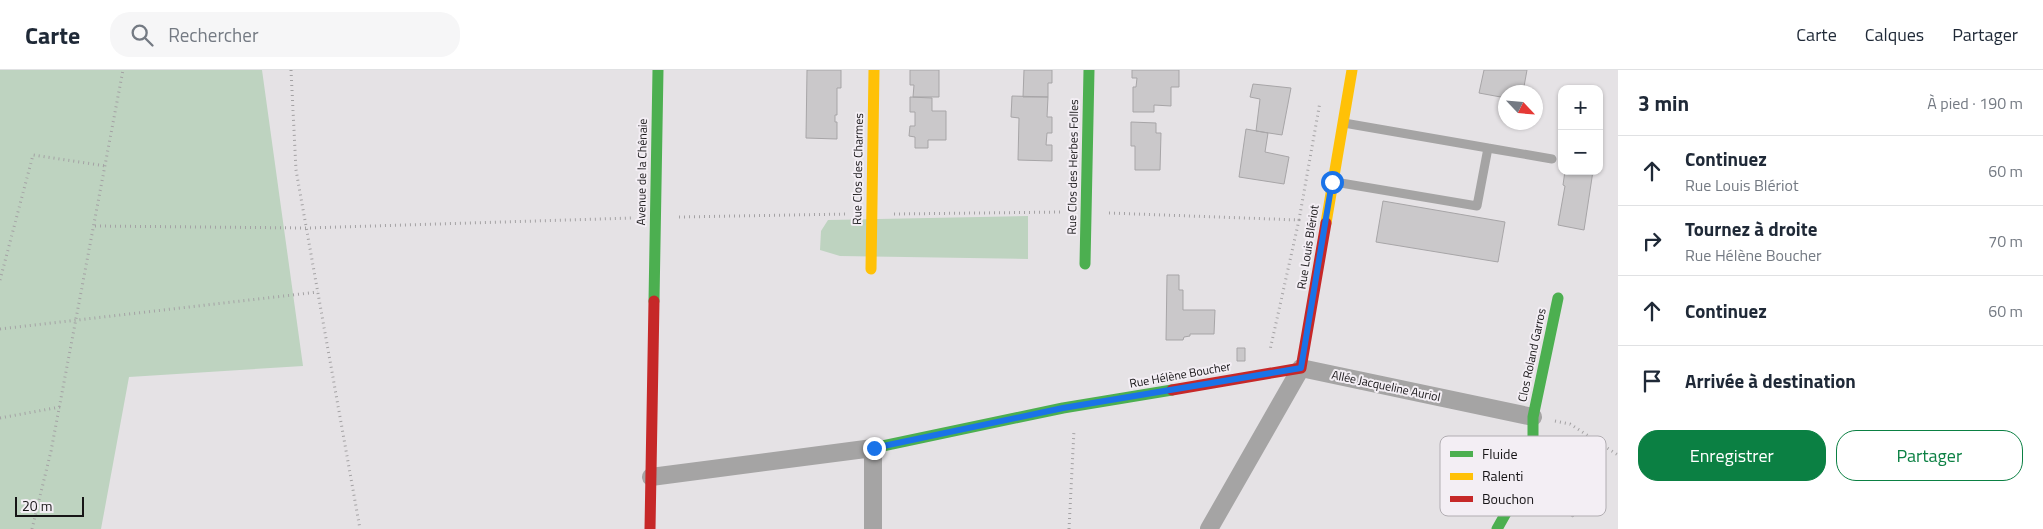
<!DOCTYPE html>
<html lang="fr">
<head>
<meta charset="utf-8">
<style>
  body { margin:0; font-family:"Titillium Web",sans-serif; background:#f6f6f7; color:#1f2937 }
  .controls { position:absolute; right:15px; top:15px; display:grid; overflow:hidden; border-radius:10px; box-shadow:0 1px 4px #0004 }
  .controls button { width:45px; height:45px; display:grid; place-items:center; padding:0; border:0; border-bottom:1px solid #e0e1e3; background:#fff; color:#1f2937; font:25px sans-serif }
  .compass { position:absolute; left:1498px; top:15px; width:45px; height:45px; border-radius:50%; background:#fff; box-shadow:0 1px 4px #0004; rotate:116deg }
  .scale { position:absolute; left:15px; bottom:12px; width:69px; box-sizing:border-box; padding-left:5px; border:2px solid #171517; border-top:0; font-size:14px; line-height:18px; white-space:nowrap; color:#171517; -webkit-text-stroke:4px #f3eef4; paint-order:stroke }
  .stop { position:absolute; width:15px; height:15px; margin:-11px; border:4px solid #1a73e8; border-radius:50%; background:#fff }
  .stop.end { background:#1a73e8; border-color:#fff; box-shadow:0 1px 5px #0008 }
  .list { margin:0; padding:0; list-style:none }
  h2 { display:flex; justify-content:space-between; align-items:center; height:65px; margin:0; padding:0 20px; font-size:21px }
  h2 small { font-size:16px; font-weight:400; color:#747a83 }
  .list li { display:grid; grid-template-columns:32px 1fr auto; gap:15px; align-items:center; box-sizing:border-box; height:70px; padding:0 20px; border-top:1px solid #e0e1e3 }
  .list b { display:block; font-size:19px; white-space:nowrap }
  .list p { margin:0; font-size:16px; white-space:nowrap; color:#747a83 }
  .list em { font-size:16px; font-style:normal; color:#747a83 }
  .actions { display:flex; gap:10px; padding:15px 20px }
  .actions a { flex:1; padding:11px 0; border:1px solid #0b8043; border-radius:20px; text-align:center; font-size:18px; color:#0b8043 }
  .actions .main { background:#0b8043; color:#fff }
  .icon { flex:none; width:28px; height:28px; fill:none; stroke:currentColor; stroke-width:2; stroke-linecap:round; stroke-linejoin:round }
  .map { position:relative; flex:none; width:1618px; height:459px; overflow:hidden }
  header { display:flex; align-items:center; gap:30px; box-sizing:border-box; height:70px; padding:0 25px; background:#fff; border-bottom:1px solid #e0e1e3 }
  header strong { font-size:24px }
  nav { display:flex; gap:28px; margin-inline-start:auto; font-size:18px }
  .search { width:350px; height:45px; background:#f6f6f7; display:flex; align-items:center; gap:12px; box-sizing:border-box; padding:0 18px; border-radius:20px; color:#747a83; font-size:19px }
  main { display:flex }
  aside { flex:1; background:#fff }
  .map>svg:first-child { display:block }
  .green { fill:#bed3c0 }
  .building { fill:#cac8ca; stroke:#a7a5a7 }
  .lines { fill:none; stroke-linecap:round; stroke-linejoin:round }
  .path { stroke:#a4a2a4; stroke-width:3; stroke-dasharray:1 4; stroke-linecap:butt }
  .lane { stroke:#a5a4a4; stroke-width:9 }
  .street { stroke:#a5a4a4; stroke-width:18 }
  .fast { stroke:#4caf50; stroke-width:11 }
  .slow { stroke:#ffc107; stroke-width:11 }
  .jam { stroke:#c62828; stroke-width:11 }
  .route { stroke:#1a73e8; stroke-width:6 }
  .labels { text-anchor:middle; stroke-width:4; stroke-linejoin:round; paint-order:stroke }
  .street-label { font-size:12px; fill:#171517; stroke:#f3eef4 }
  .key { fill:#f3eef4; stroke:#b1adb2; stroke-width:1 }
  .key-label { font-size:14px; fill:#171517 }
</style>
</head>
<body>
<header>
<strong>Carte</strong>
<div class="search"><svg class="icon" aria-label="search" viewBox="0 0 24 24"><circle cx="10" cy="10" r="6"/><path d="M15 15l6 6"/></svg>Rechercher</div>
<nav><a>Carte</a><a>Calques</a><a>Partager</a></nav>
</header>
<main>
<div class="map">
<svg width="1618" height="459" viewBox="0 0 1618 459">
  <rect width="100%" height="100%" fill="#e5e2e5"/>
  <path class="green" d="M0,0H262L303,296L129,307L101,459H0Z
    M1028,146V189L840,186L820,180L821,161L828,150Z"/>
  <path class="building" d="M807,0H841V18H837V45H835V52H837V69L806,68Z
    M910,0H939V27H913L914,15H910Z
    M1024,0H1052V13H1048V27H1023Z
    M1132,0H1179V17H1171V36L1154,35V42H1133V17H1136L1137,8H1132Z
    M1484,0H1527L1523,22H1506V28L1479,23Z
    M1253,14L1291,18L1282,65L1256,61L1260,29L1250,27Z
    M1012,26L1048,27L1047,47H1052V63H1047L1046,75H1052V91L1018,90L1019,48L1011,47Z
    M910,27L932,28V41H946V70H928V78H915V67L909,66L910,56H915V42H910Z
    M1131,52L1156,53V63H1161L1160,100H1135V76H1131Z
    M1246,59L1268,63L1265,82L1289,87L1284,114L1239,107Z
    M1565,101H1593L1584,160L1558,155L1565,116L1563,115Z
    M1383,131L1505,152L1498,192L1376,172Z
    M1167,205H1179V220H1183V240H1215L1214,264H1190V266L1184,267L1183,270H1166Z
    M1237,278H1245V291H1237Z
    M1575,392L1598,405L1582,436L1580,435L1573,447L1552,435Z"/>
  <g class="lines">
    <path class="path" d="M291,0L296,100L360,459
      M1109,143L1299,150L1270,280
      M894,144L1063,142
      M679,147L848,144
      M1299,150L1320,32
      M95,156L307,158L633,148
      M0,210L33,85L106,96
      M0,259L318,222
      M0,348L60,337
      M1555,351L1570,354L1618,385
      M32,459L51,381L123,0
      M1069,459L1074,360"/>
    <path class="lane" d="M1344,53L1488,78
      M1335,112L1477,136L1488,78L1552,89"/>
    <path class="street" d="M651,407L873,378V459
      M1209,459L1301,298L1533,347"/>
    <path class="fast" d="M1085,194L1089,0
      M654,231L658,0
      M873,378L1063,338L1172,320
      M1497,459L1533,395V347L1558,228"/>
    <path class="slow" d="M1326,153L1352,0
      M871,199L874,0"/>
    <path class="jam" d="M1172,320L1301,298L1326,153
      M650,459L654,231"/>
  </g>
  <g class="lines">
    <path class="route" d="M874,378L1063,338L1301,298L1332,112"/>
  </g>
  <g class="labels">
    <g class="street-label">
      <text transform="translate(1073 97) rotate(-89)" y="4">Rue Clos des Herbes Folles</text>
      <text transform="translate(858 99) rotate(-89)" y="4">Rue Clos des Charmes</text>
      <text transform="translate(642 102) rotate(-89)" y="4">Avenue de la Chênaie</text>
      <text transform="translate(1308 177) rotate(-81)" y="4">Rue Louis Blériot</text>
      <text transform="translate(1532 285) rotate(-78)" y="4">Clos Roland Garros</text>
      <text transform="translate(1180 305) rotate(-10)" y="4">Rue Hélène Boucher</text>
      <text transform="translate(1386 316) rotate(12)" y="4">Allée Jacqueline Auriol</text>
    </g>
  </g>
  <rect x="1440" y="366" width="166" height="80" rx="8" class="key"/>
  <rect x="1450" y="381" width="23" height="6" fill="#4caf50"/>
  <rect x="1450" y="403" width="23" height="7" fill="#ffc107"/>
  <rect x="1450" y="426" width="23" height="6" fill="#c62828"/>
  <g class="key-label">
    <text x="1482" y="389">Fluide</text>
    <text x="1482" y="411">Ralenti</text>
    <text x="1482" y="434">Bouchon</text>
  </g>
</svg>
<div class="controls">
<button>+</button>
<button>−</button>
</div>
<svg class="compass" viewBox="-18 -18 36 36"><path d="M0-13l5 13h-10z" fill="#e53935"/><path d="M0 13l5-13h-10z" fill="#747a83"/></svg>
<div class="scale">20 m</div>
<div class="stop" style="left:1332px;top:112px"></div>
<div class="stop end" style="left:874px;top:378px"></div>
</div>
<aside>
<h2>3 min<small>À pied · 190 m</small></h2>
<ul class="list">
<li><svg class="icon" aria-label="ahead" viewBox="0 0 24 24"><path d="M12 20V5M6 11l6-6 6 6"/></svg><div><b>Continuez</b><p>Rue Louis Blériot</p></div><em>60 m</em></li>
<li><svg class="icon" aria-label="right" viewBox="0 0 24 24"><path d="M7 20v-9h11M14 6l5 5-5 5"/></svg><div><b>Tournez à droite</b><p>Rue Hélène Boucher</p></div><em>70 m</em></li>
<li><svg class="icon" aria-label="ahead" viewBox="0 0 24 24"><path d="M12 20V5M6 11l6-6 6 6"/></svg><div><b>Continuez</b></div><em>60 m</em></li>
<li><svg class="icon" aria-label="arrive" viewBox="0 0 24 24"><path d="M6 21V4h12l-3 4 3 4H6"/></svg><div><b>Arrivée à destination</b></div></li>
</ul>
<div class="actions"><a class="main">Enregistrer</a><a>Partager</a></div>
</aside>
</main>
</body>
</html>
